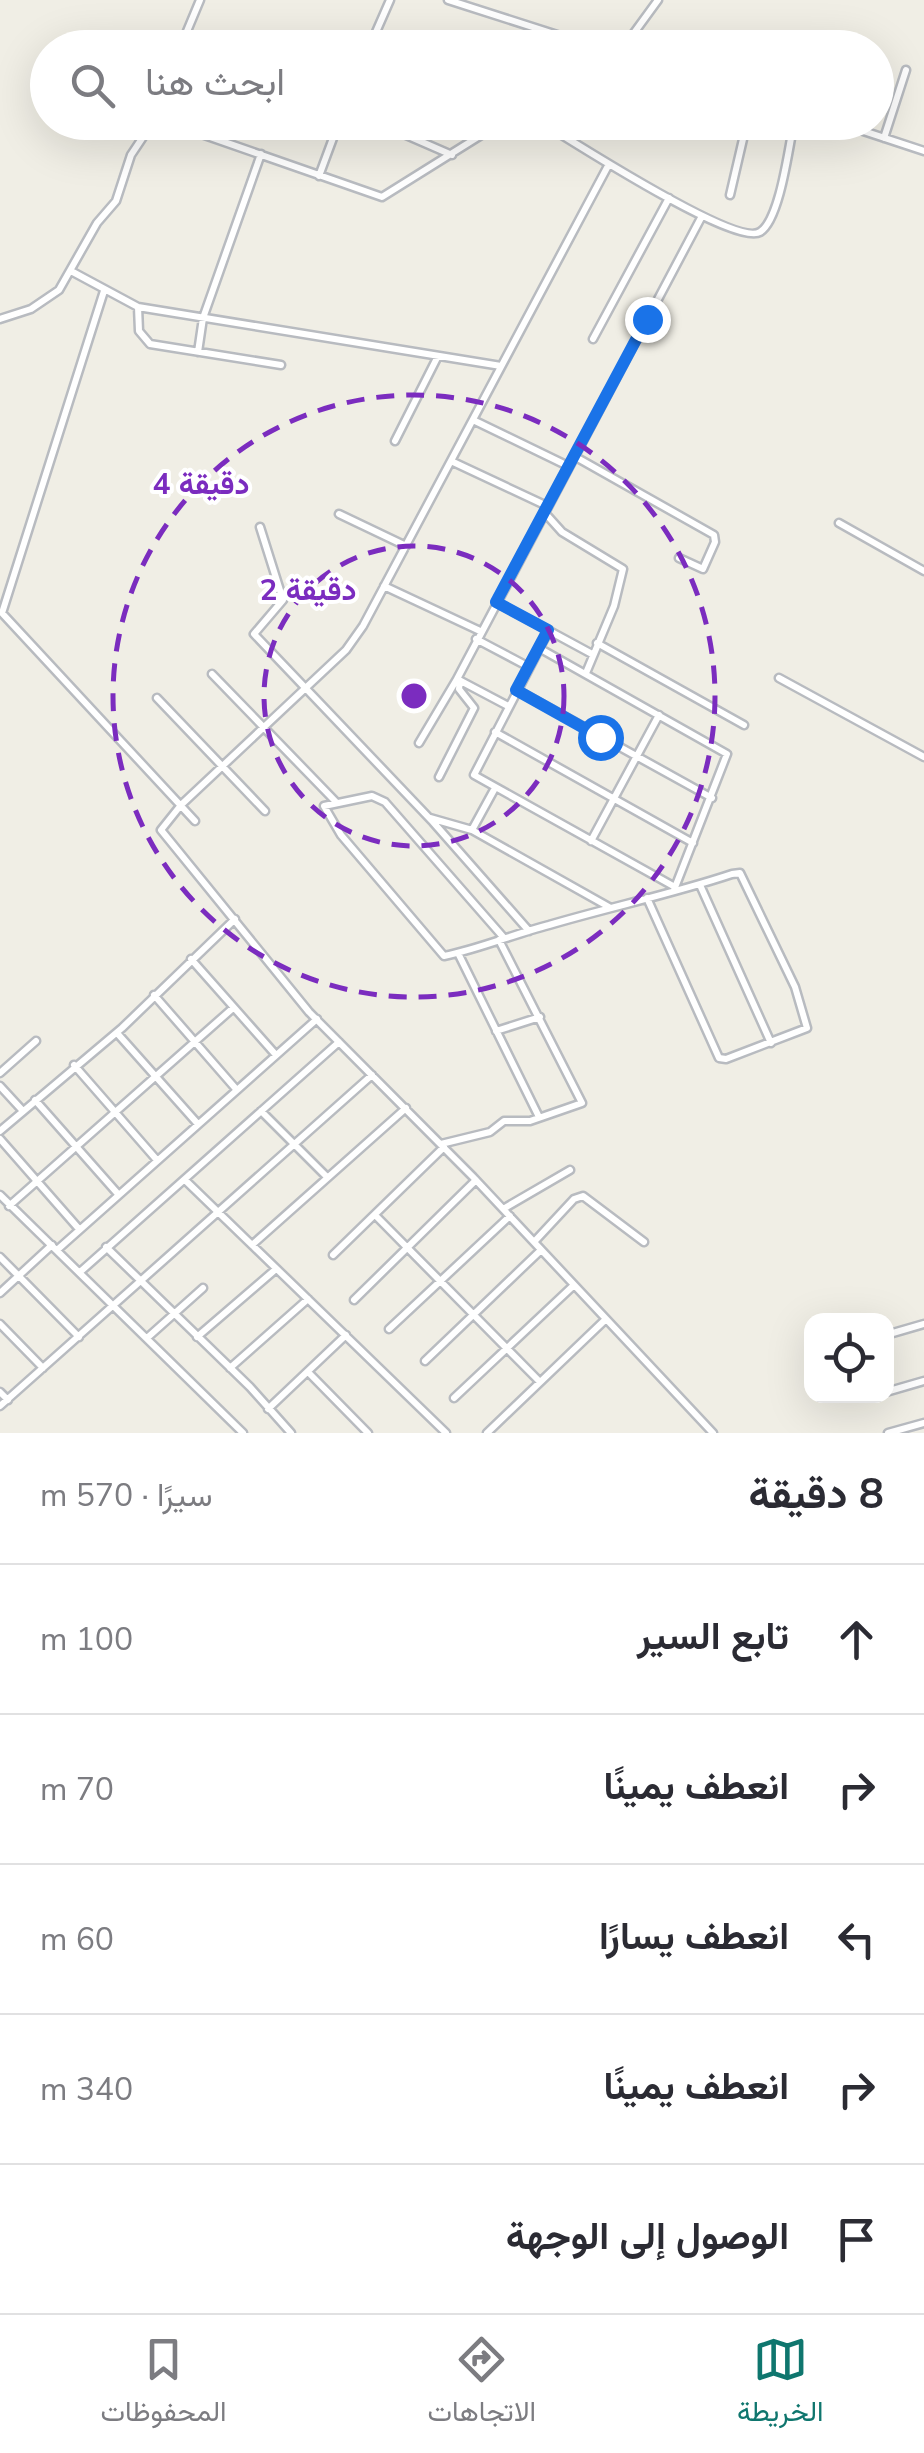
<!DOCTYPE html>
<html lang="ar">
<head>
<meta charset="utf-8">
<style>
  body { margin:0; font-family:"Nunito Sans",Vazirmatn,sans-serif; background:#f7f7f7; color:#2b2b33; direction:rtl }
  .controls { position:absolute; right:30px; bottom:30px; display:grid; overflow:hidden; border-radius:20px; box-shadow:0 10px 40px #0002 }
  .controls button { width:90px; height:90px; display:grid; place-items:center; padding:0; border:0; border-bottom:2px solid #e1e1e2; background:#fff; color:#2b2b33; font:50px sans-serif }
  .stop { position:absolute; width:30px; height:30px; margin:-22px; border:8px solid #1a73e8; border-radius:50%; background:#fff }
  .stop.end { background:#1a73e8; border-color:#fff; box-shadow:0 2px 10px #0008 }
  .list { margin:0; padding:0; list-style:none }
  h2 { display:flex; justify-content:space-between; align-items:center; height:130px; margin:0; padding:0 40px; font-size:42px }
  h2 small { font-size:32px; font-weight:400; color:#7c7c81 }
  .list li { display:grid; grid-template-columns:65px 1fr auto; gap:30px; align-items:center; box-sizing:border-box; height:150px; padding:0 40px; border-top:2px solid #e1e1e2 }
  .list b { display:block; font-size:38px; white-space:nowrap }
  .list em { font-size:32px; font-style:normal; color:#7c7c81 }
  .icon { flex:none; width:55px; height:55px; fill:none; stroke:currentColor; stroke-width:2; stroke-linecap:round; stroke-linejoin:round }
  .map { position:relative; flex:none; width:924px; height:1433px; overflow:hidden; direction:ltr }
  .search { position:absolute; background:#fff; box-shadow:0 10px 40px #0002; left:30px; right:30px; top:30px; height:110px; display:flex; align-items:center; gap:25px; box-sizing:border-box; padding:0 35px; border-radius:55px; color:#7c7c81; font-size:38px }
  .sheet { height:880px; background:#fff }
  nav { display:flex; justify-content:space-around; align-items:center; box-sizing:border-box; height:140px; border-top:2px solid #e1e1e2; background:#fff; font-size:28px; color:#7c7c81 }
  nav a { display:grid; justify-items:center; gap:5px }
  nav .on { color:#0f766e }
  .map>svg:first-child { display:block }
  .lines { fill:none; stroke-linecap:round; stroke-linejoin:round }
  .minor-casing { stroke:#b8bbc0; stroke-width:11 }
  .minor { stroke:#fff; stroke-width:6 }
  .route { stroke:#1a73e8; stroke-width:12 }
  .ring { fill:none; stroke:#7b2cbf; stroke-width:5; stroke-dasharray:18 12 }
  .centre { fill:#7b2cbf; stroke:#fff; stroke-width:5 }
  .ring-label { font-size:30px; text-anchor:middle; font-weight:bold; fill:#7b2cbf; stroke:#fff; stroke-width:8; stroke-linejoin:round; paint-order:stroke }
</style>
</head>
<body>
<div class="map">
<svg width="924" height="1433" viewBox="0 0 924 1433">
  <rect width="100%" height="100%" fill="#f0eee5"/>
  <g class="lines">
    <defs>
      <path id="minor" d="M448,0L598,48
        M180,48L200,0
        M369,48L390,0
        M539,48L545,31
        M623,48L658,0
        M167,122L382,197L502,122
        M376,122L452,155
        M541,122C572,141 736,247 760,232C780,220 789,146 794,122
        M836,122L924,151
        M884,138L906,70
        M609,164L363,626L346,650L181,805L161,830L309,1012L473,1177L713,1433
        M319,176L339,122
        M730,195L747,122
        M71,271L138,307L501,366
        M104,291L2,613L195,821
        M138,307L139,331L150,344L281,365
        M0,319L31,309L59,290L97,223L116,201L131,155L153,122
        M593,339L669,198
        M198,352L203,318L261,154
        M473,420L568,466
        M395,441L438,356
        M574,456L714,535L715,542L703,569L679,558
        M451,461L547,506
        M544,512L562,532L623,569L614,606L586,673
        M339,514L406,546
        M839,523L924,571
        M260,527L283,600L254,634L433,822L529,931
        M384,586L480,631
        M496,602L592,654
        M549,630L474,775L675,887
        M476,639L529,667
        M597,643L744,725
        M539,648L727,754L674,890
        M212,674L336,802
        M779,678L924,757
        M517,690L712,798
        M157,698L265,811
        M508,706L457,679L702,216
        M495,732L693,843
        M419,743L457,679
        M439,777L474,708L459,689L460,681
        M495,788L472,830L609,907
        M430,818L472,830
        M591,841L659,715
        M700,885L771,1043
        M504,938L385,802L372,796L324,806L341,835L444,956C479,949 514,934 549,925C610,907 672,894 732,874L740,873L795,987L807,1028L726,1059L719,1058L647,898
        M458,953L539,1117
        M191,959L276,1055
        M154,995L236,1089
        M496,1031L540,1017
        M117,1033L197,1123
        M74,1065L156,1159
        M0,1073L36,1041
        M0,1086L23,1111
        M35,1100L118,1194
        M261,1111L327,1177
        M0,1131L122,1028L235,919
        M0,1139L79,1229
        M441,1144L490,1132L504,1121H530L582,1103L499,940
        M185,1180L446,1433
        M0,1195L243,1433
        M9,1206L233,1008
        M503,1209L570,1170
        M375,1215L540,1382
        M534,1242L574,1199L583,1196L644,1242
        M252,1245L406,1108
        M106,1247L250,1387L291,1433
        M57,1250L317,1019
        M333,1255L444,1147
        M0,1257L79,1337
        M80,1272L339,1042
        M0,1293L52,1245
        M354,1300L476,1180
        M0,1324L43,1368
        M389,1329L510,1216
        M886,1335L924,1324
        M197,1337L276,1269
        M147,1338L203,1288
        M425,1361L541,1250
        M230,1368L308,1299
        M308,1372L368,1433
        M0,1392L8,1400
        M886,1392L924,1381
        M454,1398L574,1285
        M0,1406L372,1075
        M268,1409L346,1335
        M487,1433L606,1319
        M888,1433L924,1423"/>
    </defs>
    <use href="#minor" class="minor-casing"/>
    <use href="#minor" class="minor"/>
  </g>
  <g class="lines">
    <path class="route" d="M600,737L516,690L548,630L496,602L647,319"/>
  </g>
  <g class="ring">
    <circle cx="414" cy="696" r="150"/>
    <circle cx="414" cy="696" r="301"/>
  </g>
  <circle cx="414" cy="696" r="15" class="centre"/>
  <g class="ring-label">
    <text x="201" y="494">4 دقيقة</text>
    <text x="308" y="600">2 دقيقة</text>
  </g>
</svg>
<div class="controls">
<button><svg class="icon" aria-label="locate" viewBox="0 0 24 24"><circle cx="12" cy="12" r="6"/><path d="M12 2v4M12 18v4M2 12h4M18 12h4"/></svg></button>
</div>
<div class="stop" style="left:600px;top:737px"></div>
<div class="stop end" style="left:647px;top:319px"></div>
<div class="search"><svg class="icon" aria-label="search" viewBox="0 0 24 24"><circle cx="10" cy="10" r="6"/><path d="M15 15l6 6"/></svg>ابحث هنا</div>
</div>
<section class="sheet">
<h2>8 دقيقة<small>سيرًا · 570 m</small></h2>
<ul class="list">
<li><svg class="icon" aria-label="ahead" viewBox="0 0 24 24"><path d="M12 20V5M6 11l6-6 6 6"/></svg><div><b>تابع السير</b></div><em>100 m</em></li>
<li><svg class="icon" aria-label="right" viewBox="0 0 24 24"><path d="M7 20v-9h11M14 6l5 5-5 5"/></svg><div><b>انعطف يمينًا</b></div><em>70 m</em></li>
<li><svg class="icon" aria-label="left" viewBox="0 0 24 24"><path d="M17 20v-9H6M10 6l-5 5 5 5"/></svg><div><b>انعطف يسارًا</b></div><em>60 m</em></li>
<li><svg class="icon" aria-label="right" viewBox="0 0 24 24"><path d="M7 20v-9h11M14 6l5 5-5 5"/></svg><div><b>انعطف يمينًا</b></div><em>340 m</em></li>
<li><svg class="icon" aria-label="arrive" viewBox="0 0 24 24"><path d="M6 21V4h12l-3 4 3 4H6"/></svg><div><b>الوصول إلى الوجهة</b></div></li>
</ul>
</section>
<nav>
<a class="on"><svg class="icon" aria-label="map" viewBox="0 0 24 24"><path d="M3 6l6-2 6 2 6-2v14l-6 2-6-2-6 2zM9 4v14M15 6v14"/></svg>الخريطة</a>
<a><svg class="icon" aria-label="directions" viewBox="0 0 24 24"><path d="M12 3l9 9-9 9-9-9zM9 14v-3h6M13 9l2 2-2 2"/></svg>الاتجاهات</a>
<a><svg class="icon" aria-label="saved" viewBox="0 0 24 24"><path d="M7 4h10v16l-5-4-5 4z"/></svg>المحفوظات</a>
</nav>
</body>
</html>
